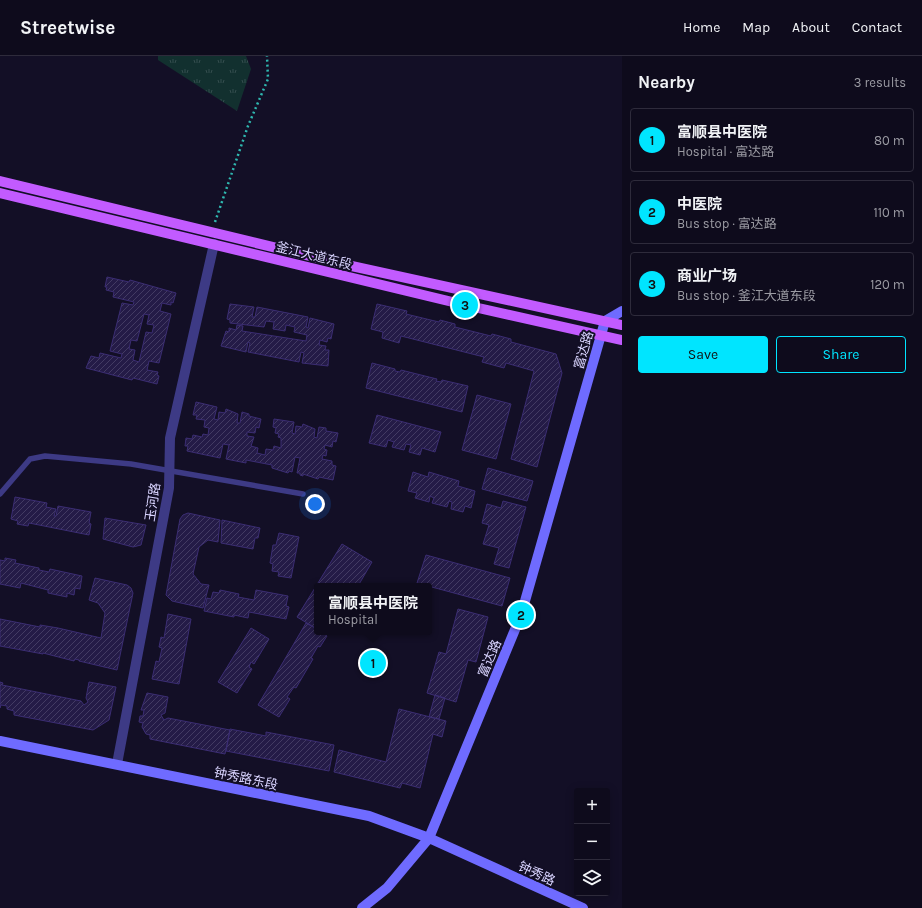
<!DOCTYPE html>
<html lang="en">
<head>
<meta charset="utf-8">
<style>
  body { margin:0; font-family:Karla,"Noto Sans SC",sans-serif; background:#1c1929; color:#f1f3f6 }
  .controls { position:absolute; right:12px; bottom:12px; display:grid; overflow:hidden; border-radius:4px; box-shadow:0 2px 10px #0003 }
  .controls button { width:36px; height:36px; display:grid; place-items:center; padding:0; border:0; border-bottom:1px solid #2e2b3b; background:#0e0b1c; color:#f1f3f6; font:20px sans-serif }
  .you { position:absolute; left:315px; top:448px; width:14px; height:14px; margin:-10px; border:3px solid #fff; border-radius:50%; background:#1a73e8; box-shadow:0 0 0 6px #1a73e833 }
  .badge { display:grid; place-items:center; width:26px; height:26px; border-radius:50%; background:#00e5ff; color:#111; font-size:13px; font-weight:700 }
  .pin { position:absolute; translate:-50% -50%; border:2px solid #fff; box-shadow:0 1px 4px #0006 }
  .popup { position:absolute; left:314px; top:527px; width:118px; height:52px; box-sizing:border-box; display:grid; place-content:center; border-radius:4px; background:#0e0b1c; filter:drop-shadow(0 1px 3px #0005); font-size:13px; white-space:nowrap; color:#9b9ba3 }
  .popup b { font-size:15px; color:#f1f3f6 }
  .popup::after { content:''; position:absolute; left:50%; top:100%; margin-left:-8px; border:8px solid transparent; border-top-color:#0e0b1c }
  .list { margin:0; padding:0; list-style:none }
  h2 { display:flex; justify-content:space-between; align-items:center; height:52px; margin:0; padding:0 16px; font-size:17px }
  h2 small { font-size:13px; font-weight:400; color:#9b9ba3 }
  .list li { display:grid; grid-template-columns:26px 1fr auto; gap:12px; align-items:center; box-sizing:border-box; height:64px; margin:0 8px 8px; padding:0 8px; border:1px solid #2e2b3b; border-radius:4px }
  .list b { display:block; font-size:15px; white-space:nowrap }
  .list p { margin:0; font-size:13px; white-space:nowrap; color:#9b9ba3 }
  .list em { font-size:13px; font-style:normal; color:#9b9ba3 }
  .actions { display:flex; gap:8px; padding:12px 16px }
  .actions a { flex:1; padding:9px 0; border:1px solid #00e5ff; border-radius:4px; text-align:center; font-size:14px; color:#00e5ff }
  .actions .main { background:#00e5ff; color:#111 }
  .icon { flex:none; width:22px; height:22px; fill:none; stroke:currentColor; stroke-width:2; stroke-linecap:round; stroke-linejoin:round }
  .map { position:relative; flex:none; width:622px; height:852px; overflow:hidden }
  header { display:flex; align-items:center; gap:24px; box-sizing:border-box; height:56px; padding:0 20px; background:#0e0b1c; border-bottom:1px solid #2e2b3b }
  header strong { font-size:19px }
  nav { display:flex; gap:22px; margin-inline-start:auto; font-size:14px }
  main { display:flex }
  aside { flex:1; background:#0e0b1c }
  .map>svg:first-child { display:block }
  .grass { fill:url(#grass-tufts) }
  .building { fill:url(#building-hatch); stroke:#3b2d73; fill-rule:evenodd }
  .lines { fill:none; stroke-linecap:round; stroke-linejoin:round }
  .path { stroke:#2fb8b0; stroke-width:2.5; stroke-dasharray:2 3; stroke-linecap:butt }
  .lane { stroke:#3d3a85; stroke-width:5.5 }
  .street { stroke:#3d3a85; stroke-width:10 }
  .secondary { stroke:#6f6bff; stroke-width:10 }
  .primary { stroke:#c25bff; stroke-width:10 }
  .labels { text-anchor:middle; stroke-width:4; stroke-linejoin:round; paint-order:stroke }
  .street-label { font-size:13px; fill:#d9d4ff; stroke:#130f26 }
</style>
</head>
<body>
<header>
<strong>Streetwise</strong>
<nav><a>Home</a><a>Map</a><a>About</a><a>Contact</a></nav>
</header>
<main>
<div class="map">
<svg width="622" height="852" viewBox="0 0 622 852">
  <defs>
    <pattern id="grass-tufts" width="24" height="20" patternUnits="userSpaceOnUse"><rect width="24" height="20" fill="#12302f"/><path d="M3 7l-1-3M5 7V3M7 7l1-3M15 17l-1-3M17 17v-4M19 17l1-3" fill="none" stroke="#344d4e"/></pattern>
    <pattern id="building-hatch" width="6" height="6" patternUnits="userSpaceOnUse"><rect width="6" height="6" fill="#241b47"/><path d="M-1 1l2-2M0 6l6-6M5 7l2-2" fill="none" stroke="#433b63"/></pattern>
  </defs>
  <rect width="100%" height="100%" fill="#130f26"/>
  <path class="grass" d="M158,0H246L251,13L237,55L158,4Z"/>
  <path class="building" d="M107,221L129,226L130,224L176,237L173,247L171,246V249L162,247L160,255L171,258L159,307L149,305L147,314L158,316L157,319L159,320L157,328L133,322L132,324L86,312L91,300L99,302L100,297L121,302L122,298L110,295L122,247L133,249L134,246L113,241L114,236L106,234L107,231H105ZM144,258L149,259L147,268L154,269L152,277L146,276L139,306L133,304L135,294L129,293L131,284L137,285Z
    M230,248L254,251L252,261H255L257,251L308,261L306,271L308,272L310,262L334,268L331,283L328,282L327,286L320,284L319,289L326,290L325,294H329L328,310L302,307L304,297L301,296L299,306L248,296L250,287L248,286L246,296L221,290L226,275L229,276V272L236,274L237,269L243,270L242,275L306,285L307,279L294,276L295,271L286,269L285,275L273,273L274,266L266,265L264,271L230,267V264L227,263Z
    M377,248L407,255L406,258L439,266L440,264L455,268V271L491,280L492,278L511,283V286L556,298L562,317L537,411L511,403L534,315L506,307L504,312L482,306L484,301L401,280L399,287L382,282L383,276L371,273Z
    M372,307L395,313V315L400,316L401,314L437,323L436,325L441,326L442,324L468,330L462,356L366,332Z
    M477,339L511,348L496,403L462,394Z
    M196,346L217,351L214,363L218,364L219,356L225,357L226,353L238,358L237,367H240L242,356L249,358V360L261,363L259,372L256,371L255,377L247,376V380L254,381L251,390L258,392L257,397L265,399L266,393L273,394L274,390L281,392V382L278,381L279,378L275,377L276,372L273,371L274,363L294,366L292,377L295,378L296,370L302,371L303,368L315,373L314,381L317,382L319,371L326,372V375L338,377L336,386L333,385L332,391L325,389L324,393L327,394L326,400L323,399L322,403L332,405V409L336,410L333,424L319,421L318,423L303,418V420L300,419V417H297L300,402L295,401L292,416L289,415L288,417L272,412V409L246,404V407L226,403L229,389L223,388L220,402L187,395L188,390H185L186,382L192,383L193,379L202,381L203,378L208,379L209,372L204,371L205,364L196,363L197,359H193Z
    M377,359L441,376L435,396L422,392L420,399L409,396L411,389L406,388L404,394L392,391L394,386L388,384L386,391L369,387Z
    M488,412L533,425L527,445L482,433Z
    M413,416L428,421L429,416L459,425L458,430L475,435L471,452L465,450L463,456L451,453L452,446L449,445L447,451L432,447L434,442L430,440L429,446L415,442L417,437L408,435Z
    M15,441L47,447L46,451L56,453L54,460H56L58,450L91,456L89,467L91,468L89,479L29,467L28,470L17,468L18,465L11,463Z
    M503,445L526,451L509,512L494,508L499,492L483,488L489,469L482,467L487,448L501,452Z
    M188,457L220,464L218,486L208,484L199,491L193,518L201,528L209,529L203,552L172,545L166,539L180,463L183,459Z
    M105,462L146,469L141,489L133,491L103,483Z
    M222,464L260,472L258,482H255L253,493L221,487Z
    M279,477L299,481L291,522L278,520L279,516L272,515L273,508L270,507L273,489H276Z
    M342,488L372,506L358,530H317V573L297,561Z
    M426,499L510,522L502,550L417,527Z
    M5,502L16,504L15,507L39,512V514L49,516L50,513L82,520L80,533L75,532L74,539L67,537V541L48,537V534L21,527L20,532L0,528V504L5,505Z
    M95,522L127,529L131,532L133,537L117,614L79,605V604L75,603L74,605L43,597V598L0,590V563L40,571V569L58,572L101,582L105,557L98,547L89,544Z
    M220,534L239,538L238,541L254,544L256,534L288,540L286,550L289,551L286,563L249,556L248,562L234,559V561L204,555L207,542L211,543L213,536L219,537Z
    M458,553L488,561L476,606L468,604L456,646L427,637L439,596L446,598Z
    M168,558L191,563L179,628L152,623L156,605L159,606L162,592L159,591L161,581L164,582Z
    M306,567L317,573V576H321L327,580L320,591L318,590L311,602L313,603L296,632L294,631L287,641L290,643L279,661L258,649Z
    M251,572L269,583L254,608L251,606L249,611L252,613L237,637L218,626Z
    M0,626L3,627L2,629L81,645L84,649L88,646L86,642L89,626L116,631L109,664L93,674L14,659V655L7,653V650L1,649L0,652Z
    M147,637L168,641L165,657L161,659L164,664L168,662L230,674L225,698L150,683V679L146,678L142,671L143,667L139,666L140,660H143L144,654H141Z
    M435,639L445,642L439,663L429,661Z
    M399,653L446,665L442,681L433,678L420,732L402,727L400,732L334,716L339,694L386,706Z
    M230,673L266,680V676L334,689L329,715L226,695Z"/>
  <g class="lines">
    <path class="path" d="M215,166L248,70L268,23L267,0"/>
    <path class="lane" d="M0,438L30,403L45,400L131,408L303,438"/>
    <path class="street" d="M117,708L169,432L170,382L214,188"/>
    <path class="secondary" d="M0,685L369,760L429,782L583,852
      M362,852L387,832L429,782L521,559L605,265L622,255"/>
    <path class="primary" d="M0,125L347,209L622,269
      M0,137L465,249L622,284"/>
  </g>
  <g class="labels">
    <g class="street-label">
      <text transform="translate(314 199) rotate(14)" y="5">釜江大道东段</text>
      <text transform="translate(583 294) rotate(-74)" y="5">富达路</text>
      <text transform="translate(152 446) rotate(-81)" y="5">玉河路</text>
      <text transform="translate(489 602) rotate(-67)" y="5">富达路</text>
      <text transform="translate(246 722) rotate(12)" y="5">钟秀路东段</text>
      <text transform="translate(537 817) rotate(25)" y="5">钟秀路</text>
    </g>
  </g>
</svg>
<div class="controls">
<button>+</button>
<button>−</button>
<button><svg class="icon" aria-label="layers" viewBox="0 0 24 24"><path d="M12 4l9 5-9 5-9-5zM3 14l9 5 9-5"/></svg></button>
</div>
<div class="you"></div>
<div class="pin badge" style="left:373px;top:607px">1</div>
<div class="popup"><b>富顺县中医院</b>Hospital</div>
<div class="pin badge" style="left:521px;top:559px">2</div>
<div class="pin badge" style="left:465px;top:249px">3</div>
</div>
<aside>
<h2>Nearby<small>3 results</small></h2>
<ul class="list">
<li><span class="badge">1</span><div><b>富顺县中医院</b><p>Hospital · 富达路</p></div><em>80 m</em></li>
<li><span class="badge">2</span><div><b>中医院</b><p>Bus stop · 富达路</p></div><em>110 m</em></li>
<li><span class="badge">3</span><div><b>商业广场</b><p>Bus stop · 釜江大道东段</p></div><em>120 m</em></li>
</ul>
<div class="actions"><a class="main">Save</a><a>Share</a></div>
</aside>
</main>
</body>
</html>
